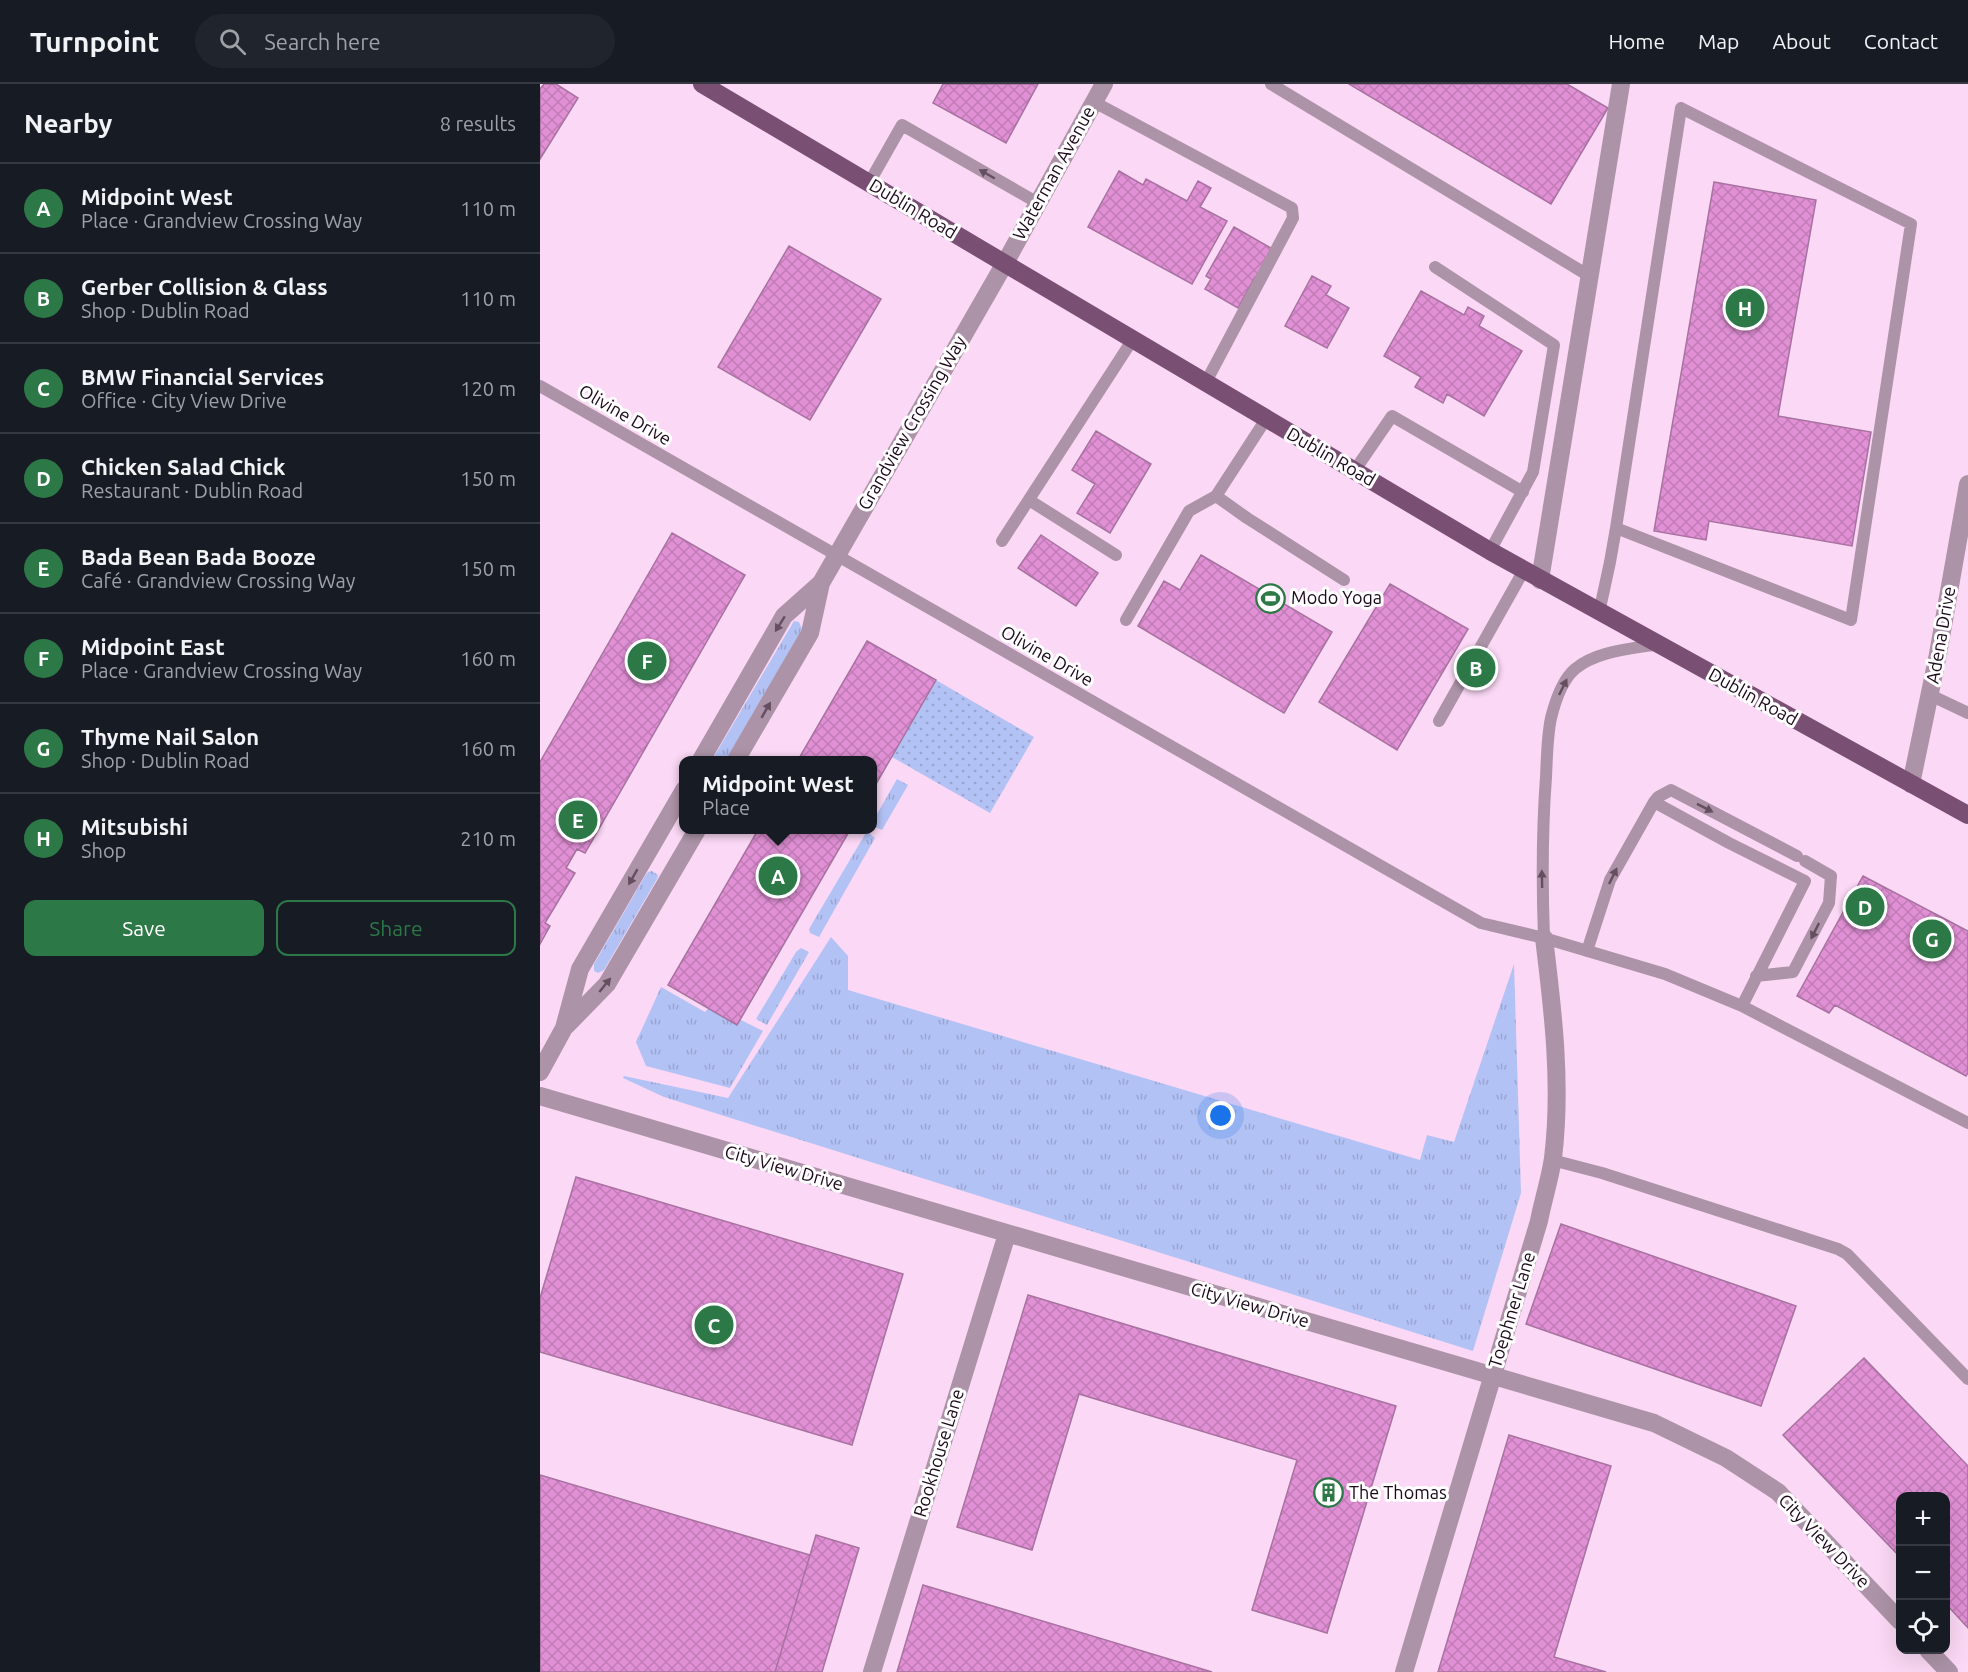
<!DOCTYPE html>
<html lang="en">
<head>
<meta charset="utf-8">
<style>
  body { margin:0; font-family:Ubuntu,sans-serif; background:#20242c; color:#f1f3f6 }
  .controls { position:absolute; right:18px; bottom:18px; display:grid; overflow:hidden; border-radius:12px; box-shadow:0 6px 24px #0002 }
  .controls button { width:54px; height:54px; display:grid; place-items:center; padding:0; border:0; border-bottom:2px solid #363941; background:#171b24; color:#f1f3f6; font:30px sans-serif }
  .you { position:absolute; left:681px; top:1032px; width:21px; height:21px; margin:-15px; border:4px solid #fff; border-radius:50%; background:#1a73e8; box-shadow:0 0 0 9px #1a73e833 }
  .badge { display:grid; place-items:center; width:39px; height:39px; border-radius:50%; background:#2c7847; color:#fff; font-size:20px; font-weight:700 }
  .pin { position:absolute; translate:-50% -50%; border:3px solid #fff; box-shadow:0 2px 6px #0006 }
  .popup { position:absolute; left:139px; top:672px; width:198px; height:78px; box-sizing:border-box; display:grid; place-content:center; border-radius:12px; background:#171b24; filter:drop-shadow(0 2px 4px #0005); font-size:20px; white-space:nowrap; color:#9ea1a6 }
  .popup b { font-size:22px; color:#f1f3f6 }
  .popup::after { content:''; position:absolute; left:50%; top:100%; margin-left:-12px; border:12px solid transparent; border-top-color:#171b24 }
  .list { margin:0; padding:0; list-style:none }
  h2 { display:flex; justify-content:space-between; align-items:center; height:78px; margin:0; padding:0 24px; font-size:26px }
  h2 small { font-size:20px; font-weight:400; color:#9ea1a6 }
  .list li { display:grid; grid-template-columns:39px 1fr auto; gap:18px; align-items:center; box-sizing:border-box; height:90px; padding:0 24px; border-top:2px solid #363941 }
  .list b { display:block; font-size:22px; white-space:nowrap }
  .list p { margin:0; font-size:20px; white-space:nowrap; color:#9ea1a6 }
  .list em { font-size:20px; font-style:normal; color:#9ea1a6 }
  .actions { display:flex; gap:12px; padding:18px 24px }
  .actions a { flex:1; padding:14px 0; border:2px solid #2c7847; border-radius:12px; text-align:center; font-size:21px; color:#2c7847 }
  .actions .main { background:#2c7847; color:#fff }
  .icon { flex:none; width:33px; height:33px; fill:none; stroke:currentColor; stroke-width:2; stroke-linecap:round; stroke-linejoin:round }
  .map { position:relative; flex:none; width:1428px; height:1588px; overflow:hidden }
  header { display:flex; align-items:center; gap:36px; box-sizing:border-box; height:84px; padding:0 30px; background:#171b24; border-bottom:2px solid #363941 }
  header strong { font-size:28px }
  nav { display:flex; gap:33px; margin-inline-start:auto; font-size:21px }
  .search { width:420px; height:54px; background:#20242c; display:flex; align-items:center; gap:15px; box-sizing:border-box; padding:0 21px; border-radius:33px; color:#9ea1a6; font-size:22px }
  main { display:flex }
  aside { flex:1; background:#171b24 }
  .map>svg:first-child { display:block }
  .grass { fill:url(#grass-tufts) }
  .park { fill:url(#park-dots) }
  .building { fill:url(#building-cross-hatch); stroke:#a7729f; stroke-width:1.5 }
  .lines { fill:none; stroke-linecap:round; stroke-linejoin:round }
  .lane { stroke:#ac93a7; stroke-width:12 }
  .street { stroke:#ac93a7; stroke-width:18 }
  .primary { stroke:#7a4f74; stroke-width:18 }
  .oneway { fill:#644e60 }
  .labels { text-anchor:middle; stroke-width:6; stroke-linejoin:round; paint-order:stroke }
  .street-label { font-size:18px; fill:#1b0819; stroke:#fff }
  .poi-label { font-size:18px; fill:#1b0819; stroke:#fff; text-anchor:start }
</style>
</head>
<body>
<header>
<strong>Turnpoint</strong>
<div class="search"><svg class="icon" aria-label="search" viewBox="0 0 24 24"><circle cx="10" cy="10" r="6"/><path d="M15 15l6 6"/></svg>Search here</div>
<nav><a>Home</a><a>Map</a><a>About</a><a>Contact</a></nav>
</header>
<main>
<aside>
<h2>Nearby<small>8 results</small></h2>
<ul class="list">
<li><span class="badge">A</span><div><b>Midpoint West</b><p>Place · Grandview Crossing Way</p></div><em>110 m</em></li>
<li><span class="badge">B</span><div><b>Gerber Collision &amp; Glass</b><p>Shop · Dublin Road</p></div><em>110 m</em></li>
<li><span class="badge">C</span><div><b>BMW Financial Services</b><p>Office · City View Drive</p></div><em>120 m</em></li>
<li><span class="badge">D</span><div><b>Chicken Salad Chick</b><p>Restaurant · Dublin Road</p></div><em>150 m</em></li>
<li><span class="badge">E</span><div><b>Bada Bean Bada Booze</b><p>Café · Grandview Crossing Way</p></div><em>150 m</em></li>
<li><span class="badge">F</span><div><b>Midpoint East</b><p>Place · Grandview Crossing Way</p></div><em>160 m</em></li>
<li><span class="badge">G</span><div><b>Thyme Nail Salon</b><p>Shop · Dublin Road</p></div><em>160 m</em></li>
<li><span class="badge">H</span><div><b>Mitsubishi</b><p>Shop</p></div><em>210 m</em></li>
</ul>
<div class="actions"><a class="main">Save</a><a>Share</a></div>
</aside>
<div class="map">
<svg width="1428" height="1588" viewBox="0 0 1428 1588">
  <defs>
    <pattern id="grass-tufts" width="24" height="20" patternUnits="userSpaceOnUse" patternTransform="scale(1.5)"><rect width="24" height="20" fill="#b3c2f5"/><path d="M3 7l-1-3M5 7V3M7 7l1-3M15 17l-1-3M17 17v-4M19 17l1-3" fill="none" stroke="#99a5d1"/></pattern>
    <pattern id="park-dots" width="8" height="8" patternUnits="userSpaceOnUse" patternTransform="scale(1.5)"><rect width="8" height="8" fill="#b3c2f5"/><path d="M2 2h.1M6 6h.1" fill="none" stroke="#99a5d1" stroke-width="1.8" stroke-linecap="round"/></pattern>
    <pattern id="building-cross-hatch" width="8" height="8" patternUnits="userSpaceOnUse" patternTransform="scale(1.5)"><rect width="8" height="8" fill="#e290d6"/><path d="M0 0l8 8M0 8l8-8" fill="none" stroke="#c17bb7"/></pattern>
  </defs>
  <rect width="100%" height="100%" fill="#fbd8f5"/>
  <path class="grass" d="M254,537L259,538L262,545L186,676H172Z
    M357,695L368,701L342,746L333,742V737Z
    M327,747L335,754L279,853L270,849L269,845Z
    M112,787L118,791L117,795L64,886L58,889L54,887V880L105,792L108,788Z
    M291,853L308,872V906L880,1076L887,1051L914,1058L974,880L981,1109L933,1267L124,1013L83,994L84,992L188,1014Z
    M261,864L269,868L227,941L216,935L256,868Z
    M121,903L165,928L171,921L223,947L190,1004L106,982L96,958Z"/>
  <path class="park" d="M396,596L494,653L450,729L352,673Z"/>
  <path class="building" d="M4,0H16L38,14L0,75V5Z
    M403,0H498L466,59L393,19Z
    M809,0H1027L1068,24L1011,120Z
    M579,87L603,101L606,95L647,117L658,97L671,104L660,123L687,137L652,200L548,143Z
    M1174,98L1276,116L1238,332L1331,348L1312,462L1169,437L1166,456L1114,447Z
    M694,143L731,164L718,193H715L698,224L665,205L671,195L666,192Z
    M249,162L341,215L270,336L178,283Z
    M772,192L791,202L786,211L809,224L787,264L745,242Z
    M881,207L924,231L928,223L944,232L939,242L982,267L944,332L907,310L903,319L875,303L881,293L844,272Z
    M556,347L611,380L570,449L537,429L555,400L532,386Z
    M132,449L205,491L45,769L37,765L26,784L35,789L5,839L10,842L0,860V678Z
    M501,451L558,489L536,522L478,484Z
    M661,471L792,548L744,629L598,542L624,497L640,506Z
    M850,500L928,545L857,666L779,618Z
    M327,557L396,596L332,707V676H258Z
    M218,746H310L197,941L128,901Z
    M1323,792L1428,847V989L1426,992L1295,921L1289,929L1257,912Z
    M36,1093L363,1190L312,1361L0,1268V1214Z
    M1021,1140L1256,1222L1221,1322L986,1240Z
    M488,1211L856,1322L787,1549L712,1526L757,1376L539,1310L492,1466L417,1443Z
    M1324,1274L1428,1382V1544L1406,1520V1412H1360V1473L1243,1351Z
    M969,1351L1071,1382L1014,1573L1066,1588H898Z
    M0,1391L270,1471L235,1588H0Z
    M276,1451L319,1464L282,1588H235Z
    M383,1501L672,1588H357Z"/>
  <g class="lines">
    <path class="lane" d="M731,0L1051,193
      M554,18L752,124L753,134L666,298
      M329,99L362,41L498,119
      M895,183L1014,261L993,388L950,467
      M0,302L941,839L1004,854L1125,890L1202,922L1428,1039
      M726,335L676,412L707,434L804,496
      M815,386L852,332L983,408
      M489,416L576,471
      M462,457L593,255
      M1059,529L1070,478L1076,444L1141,24L1371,140L1311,536L1076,444
      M586,536L649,427L676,412
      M1390,611L1428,629
      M899,637L984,486
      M1114,718L1189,759L1265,797L1202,922
      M1004,854C1002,800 1002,747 1006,693C1007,674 1007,653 1011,634C1015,618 1022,596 1035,585C1056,567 1091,565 1118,560
      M1047,867L1070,796L1114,718L1118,713L1131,706L1257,772
      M1216,892L1253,888L1289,819L1291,792L1265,777
      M1012,1076L1062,1089L1298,1165L1307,1170L1428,1295"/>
    <path class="street" d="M1000,496L1081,0
      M161,676L244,532L281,499
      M196,676L270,549L281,499L465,179L564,0
      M1371,700L1398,570L1428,400
      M26,942L67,900L157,746
      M0,988L24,944L40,885L144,706
      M0,1012L1114,1339L1186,1374L1238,1408L1360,1537
      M1388,1566L1409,1588
      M332,1588L467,1150
      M864,1588L999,1137C1003,1116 1010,1095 1013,1074C1022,1001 1013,927 1004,854"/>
    <path class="primary" d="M162,0L950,467L1428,731"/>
  </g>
  <defs><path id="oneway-solid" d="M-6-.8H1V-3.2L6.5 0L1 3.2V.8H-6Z" transform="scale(1.5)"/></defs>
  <g class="oneway">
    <use href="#oneway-solid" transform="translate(447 90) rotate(-150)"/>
    <use href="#oneway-solid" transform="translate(240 540) rotate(122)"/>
    <use href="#oneway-solid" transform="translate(1023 603) rotate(-64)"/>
    <use href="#oneway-solid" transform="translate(226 626) rotate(-60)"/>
    <use href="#oneway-solid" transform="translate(1165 724) rotate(27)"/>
    <use href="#oneway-solid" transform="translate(1073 792) rotate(-64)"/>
    <use href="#oneway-solid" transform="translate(93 793) rotate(120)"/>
    <use href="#oneway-solid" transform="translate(1002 795) rotate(-91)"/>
    <use href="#oneway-solid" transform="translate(1275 847) rotate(117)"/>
    <use href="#oneway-solid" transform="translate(65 901) rotate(-51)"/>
  </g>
  <defs>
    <symbol id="stadium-ring" viewBox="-11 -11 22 22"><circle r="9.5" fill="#fff" stroke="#2c7847" stroke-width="1.5"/><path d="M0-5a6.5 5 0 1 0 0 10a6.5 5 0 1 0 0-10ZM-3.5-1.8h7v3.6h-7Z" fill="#2c7847"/></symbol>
    <symbol id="building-ring" viewBox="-11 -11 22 22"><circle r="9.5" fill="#fff" stroke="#2c7847" stroke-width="1.5"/><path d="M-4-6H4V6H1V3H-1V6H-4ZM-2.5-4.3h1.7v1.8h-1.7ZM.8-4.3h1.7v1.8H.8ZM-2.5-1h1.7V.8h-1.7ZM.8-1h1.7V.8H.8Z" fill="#2c7847"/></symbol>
  </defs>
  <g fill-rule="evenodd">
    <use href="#stadium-ring" x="714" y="498" width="33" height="33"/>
    <use href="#building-ring" x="772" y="1392" width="33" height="33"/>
  </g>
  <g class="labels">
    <g class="street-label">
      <text transform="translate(514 89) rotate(-61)" y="6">Waterman Avenue</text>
      <text transform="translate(373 125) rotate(31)" y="6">Dublin Road</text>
      <text transform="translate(85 331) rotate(30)" y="6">Olivine Drive</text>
      <text transform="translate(372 339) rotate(-60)" y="6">Grandview Crossing Way</text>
      <text transform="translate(791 373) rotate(30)" y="6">Dublin Road</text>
      <text transform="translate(1401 551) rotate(-80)" y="6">Adena Drive</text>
      <text transform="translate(507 572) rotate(30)" y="6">Olivine Drive</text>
      <text transform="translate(1213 613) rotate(29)" y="6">Dublin Road</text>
      <text transform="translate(244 1084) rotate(16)" y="6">City View Drive</text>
      <text transform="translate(710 1221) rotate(16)" y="6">City View Drive</text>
      <text transform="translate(972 1226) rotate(-73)" y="6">Toephner Lane</text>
      <text transform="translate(399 1369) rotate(-73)" y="6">Rookhouse Lane</text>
      <text transform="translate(1284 1457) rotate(46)" y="6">City View Drive</text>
    </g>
    <g class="poi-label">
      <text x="751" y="520">Modo Yoga</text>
      <text x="809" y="1415">The Thomas</text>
    </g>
  </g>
</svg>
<div class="controls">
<button>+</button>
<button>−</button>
<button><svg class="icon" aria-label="locate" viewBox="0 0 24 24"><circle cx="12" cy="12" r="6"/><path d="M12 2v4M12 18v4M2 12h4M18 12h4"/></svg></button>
</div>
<div class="you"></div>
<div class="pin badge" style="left:238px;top:792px">A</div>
<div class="popup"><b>Midpoint West</b>Place</div>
<div class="pin badge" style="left:936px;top:584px">B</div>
<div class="pin badge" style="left:174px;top:1241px">C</div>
<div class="pin badge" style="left:1325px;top:823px">D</div>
<div class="pin badge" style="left:38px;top:736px">E</div>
<div class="pin badge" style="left:107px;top:577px">F</div>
<div class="pin badge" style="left:1392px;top:855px">G</div>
<div class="pin badge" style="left:1205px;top:224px">H</div>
</div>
</main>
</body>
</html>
